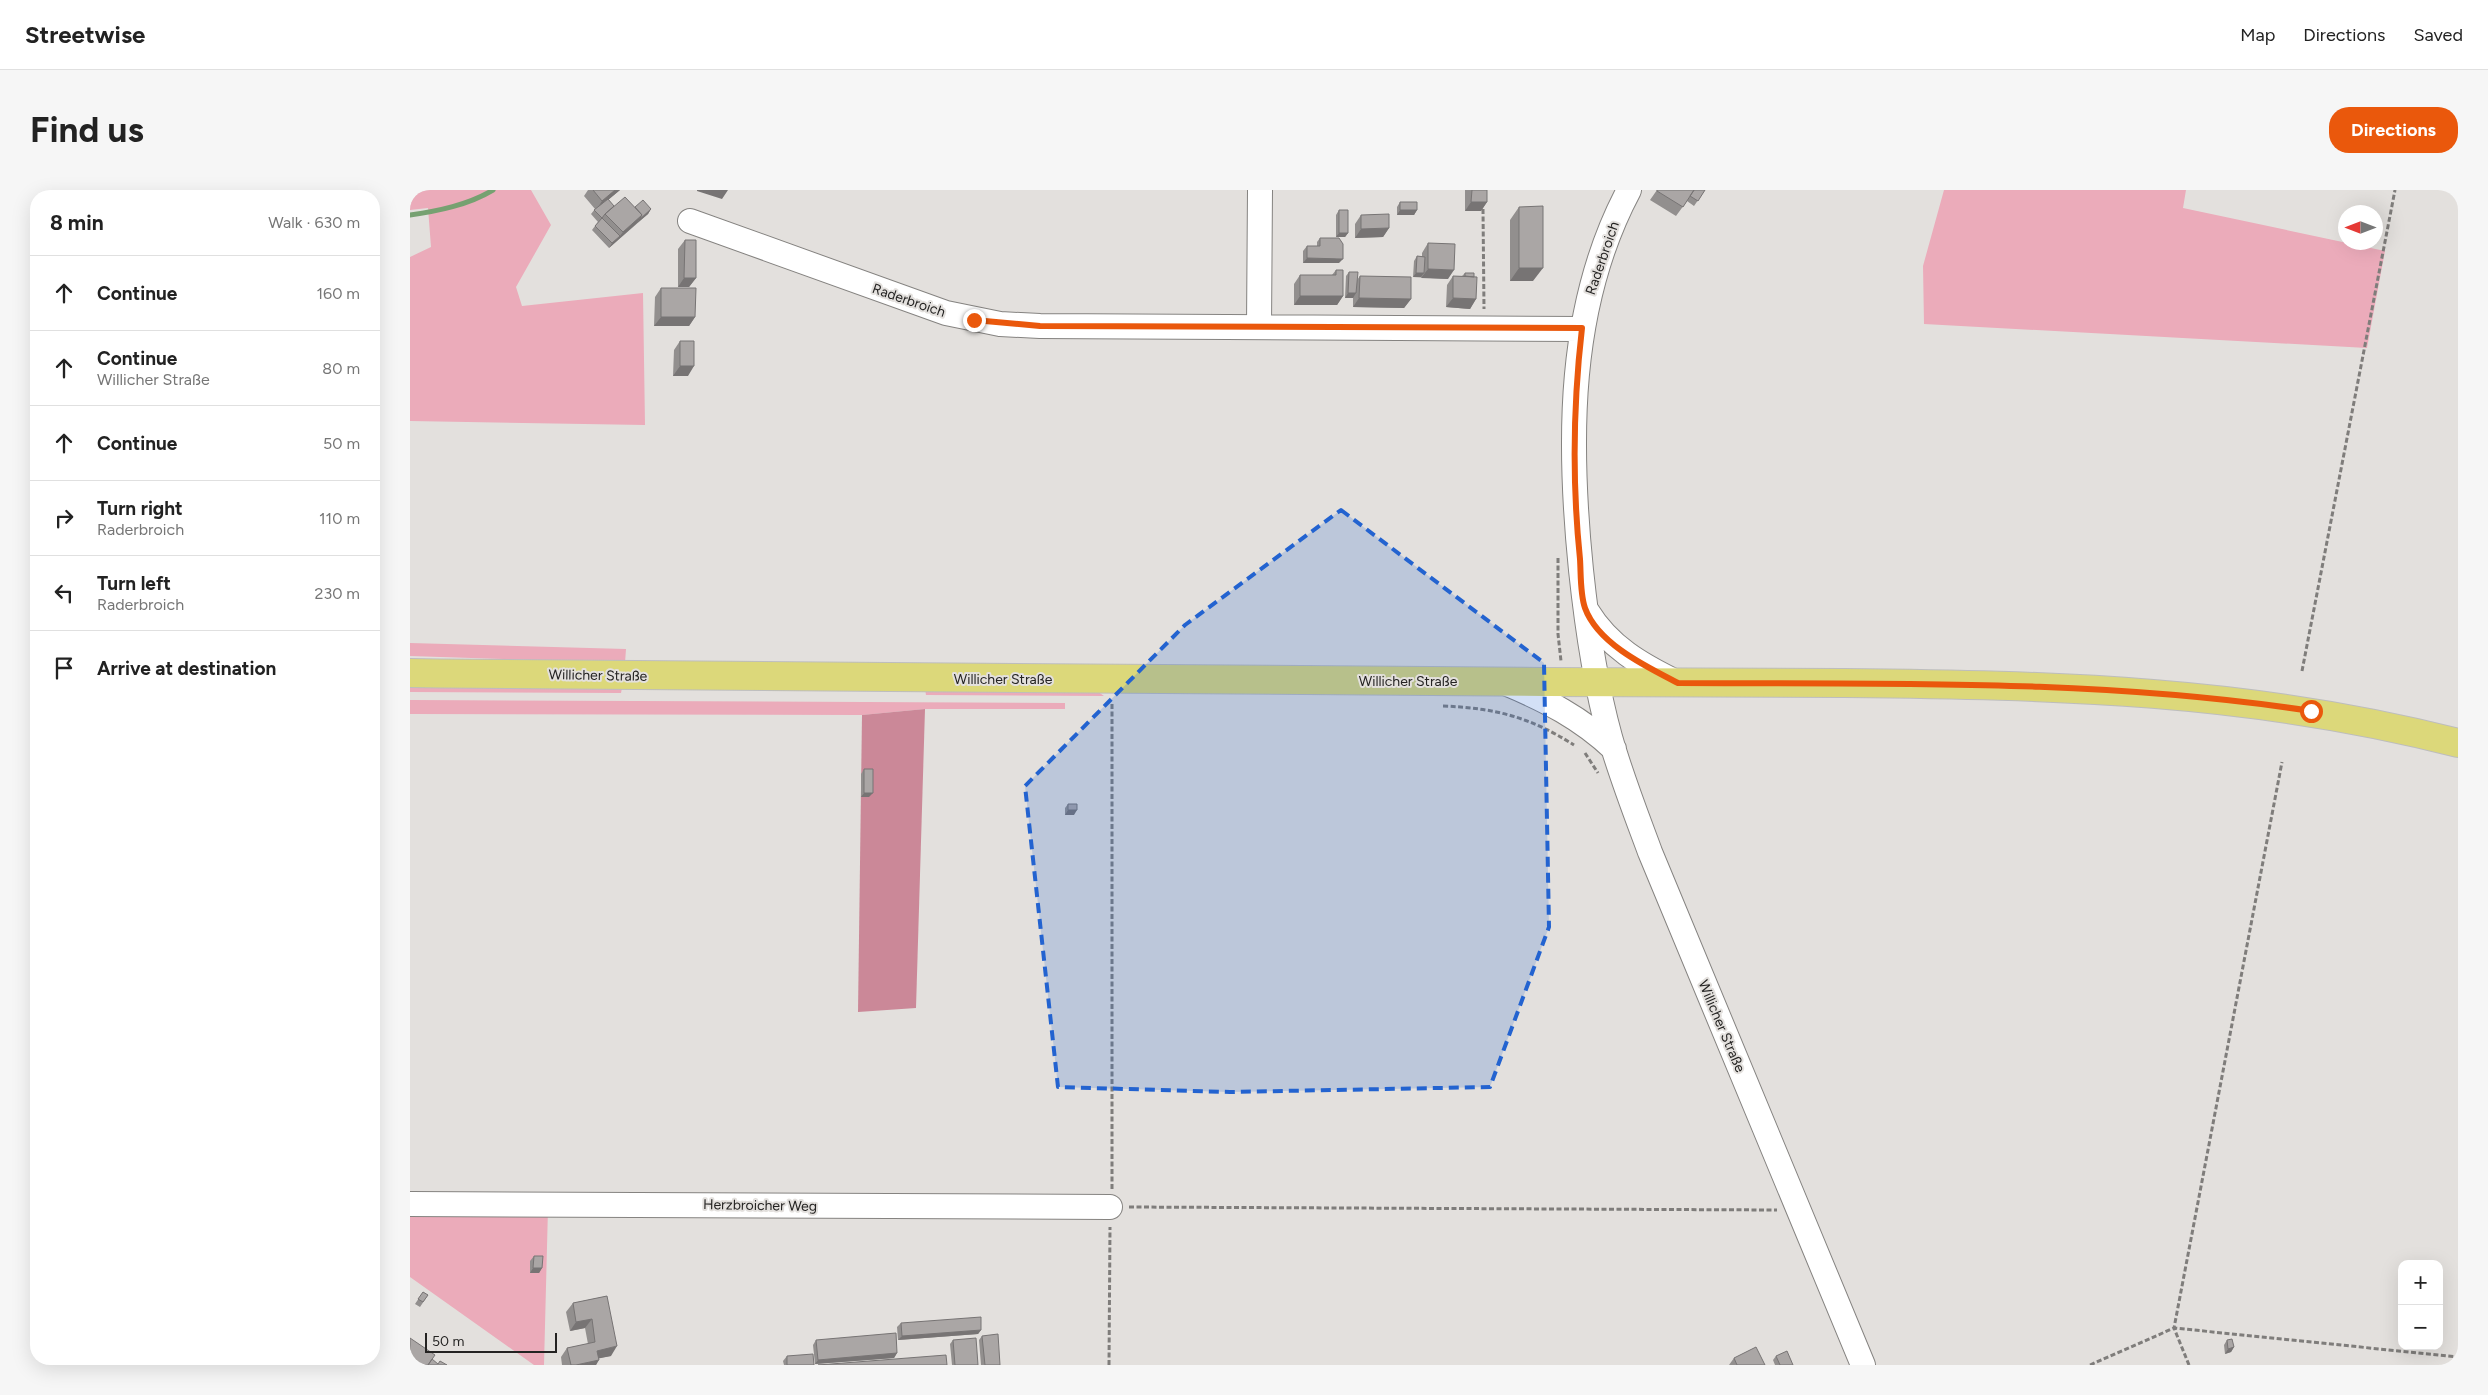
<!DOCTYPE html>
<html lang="en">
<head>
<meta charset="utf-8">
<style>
  body { margin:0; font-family:Figtree,sans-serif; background:#f6f6f6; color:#222 }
  .controls { position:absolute; right:15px; bottom:15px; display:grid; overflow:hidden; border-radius:10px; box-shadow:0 5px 20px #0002 }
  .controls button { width:45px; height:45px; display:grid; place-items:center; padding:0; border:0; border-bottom:1px solid #e0e0e0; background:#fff; color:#222; font:25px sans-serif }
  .compass { position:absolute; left:1928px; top:15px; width:45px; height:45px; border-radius:50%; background:#fff; box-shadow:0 5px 20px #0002; rotate:270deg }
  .scale { position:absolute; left:15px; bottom:12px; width:132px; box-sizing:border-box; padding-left:5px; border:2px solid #242322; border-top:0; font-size:14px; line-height:18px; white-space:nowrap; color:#242322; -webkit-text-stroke:4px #e3e0dd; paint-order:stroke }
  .stop { position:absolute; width:15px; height:15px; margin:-11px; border:4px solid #ea580c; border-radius:50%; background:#fff }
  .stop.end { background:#ea580c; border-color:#fff; box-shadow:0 1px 5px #0008 }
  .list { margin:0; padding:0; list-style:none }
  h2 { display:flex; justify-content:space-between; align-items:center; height:65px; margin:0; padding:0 20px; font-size:21px }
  h2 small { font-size:16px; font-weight:400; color:#767676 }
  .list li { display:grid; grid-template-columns:32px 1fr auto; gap:15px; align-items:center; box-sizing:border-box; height:75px; padding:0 20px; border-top:1px solid #e0e0e0 }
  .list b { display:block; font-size:19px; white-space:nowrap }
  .list p { margin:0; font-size:16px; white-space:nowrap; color:#767676 }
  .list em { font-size:16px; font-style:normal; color:#767676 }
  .icon { flex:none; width:28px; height:28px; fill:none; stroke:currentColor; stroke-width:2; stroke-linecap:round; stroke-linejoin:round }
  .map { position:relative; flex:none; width:2048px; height:1175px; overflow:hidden; border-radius:20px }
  header { display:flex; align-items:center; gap:30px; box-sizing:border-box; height:70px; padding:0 25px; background:#fff; border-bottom:1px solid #e0e0e0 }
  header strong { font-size:24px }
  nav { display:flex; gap:28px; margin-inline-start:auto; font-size:18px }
  .intro { display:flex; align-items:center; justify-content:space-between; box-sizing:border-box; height:120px; padding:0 30px }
  h1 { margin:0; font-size:35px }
  .button { padding:12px 22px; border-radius:20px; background:#ea580c; color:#fff; font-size:18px; font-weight:700 }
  main { display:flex; gap:30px; padding:0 30px }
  aside { flex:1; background:#fff; border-radius:20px; box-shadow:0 5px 20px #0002 }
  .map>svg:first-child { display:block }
  .green { fill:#ebabba }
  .forest { fill:#cb8898 }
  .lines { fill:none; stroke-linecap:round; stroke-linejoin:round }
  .stream { stroke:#76a171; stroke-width:5 }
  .minor-casing { stroke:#858380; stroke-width:26 }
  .major-casing { stroke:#bdbdbd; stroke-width:30 }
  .path { stroke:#7f7d7b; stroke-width:3; stroke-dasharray:5 2.5; stroke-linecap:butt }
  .minor { stroke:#fff; stroke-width:24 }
  .major { stroke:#dcd87a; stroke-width:28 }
  .wall { fill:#928f8e }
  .shaded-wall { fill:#777474 }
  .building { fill:#aaa6a5; stroke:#777474 }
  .route { stroke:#ea580c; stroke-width:6 }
  .marked { fill:#2363d0; fill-opacity:0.2; stroke:#2363d0; stroke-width:4; stroke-dasharray:10 6; stroke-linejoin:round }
  .labels { text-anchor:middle; stroke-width:4; stroke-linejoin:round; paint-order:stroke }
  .street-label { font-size:14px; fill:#242322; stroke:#e3e0dd }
</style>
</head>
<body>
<header>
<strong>Streetwise</strong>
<nav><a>Map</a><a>Directions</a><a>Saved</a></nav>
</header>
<div class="intro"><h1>Find us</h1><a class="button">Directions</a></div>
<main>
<aside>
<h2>8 min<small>Walk · 630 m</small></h2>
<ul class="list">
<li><svg class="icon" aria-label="ahead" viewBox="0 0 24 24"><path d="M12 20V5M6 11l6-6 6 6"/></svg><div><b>Continue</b></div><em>160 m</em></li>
<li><svg class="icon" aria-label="ahead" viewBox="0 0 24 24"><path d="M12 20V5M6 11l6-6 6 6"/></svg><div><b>Continue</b><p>Willicher Straße</p></div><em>80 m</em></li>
<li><svg class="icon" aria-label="ahead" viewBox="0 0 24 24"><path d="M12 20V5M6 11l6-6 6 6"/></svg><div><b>Continue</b></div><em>50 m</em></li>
<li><svg class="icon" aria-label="right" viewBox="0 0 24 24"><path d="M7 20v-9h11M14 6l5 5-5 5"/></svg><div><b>Turn right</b><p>Raderbroich</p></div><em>110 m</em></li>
<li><svg class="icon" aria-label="left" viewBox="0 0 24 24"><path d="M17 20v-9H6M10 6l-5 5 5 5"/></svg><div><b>Turn left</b><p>Raderbroich</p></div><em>230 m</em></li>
<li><svg class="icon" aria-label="arrive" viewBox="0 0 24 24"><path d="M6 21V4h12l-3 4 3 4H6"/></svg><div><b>Arrive at destination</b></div></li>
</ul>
</aside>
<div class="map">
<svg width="2048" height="1175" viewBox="0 0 2048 1175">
  <rect width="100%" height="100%" fill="#e3e0dd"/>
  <path class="green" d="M0,0H121L141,35L106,97L112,116L233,103L235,235L0,231V67L21,57L18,18L0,20Z
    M1534,0H1776L1773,18L1975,61L1957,158L1514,134L1513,76Z
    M0,453L216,459L215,473L0,466Z
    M0,497L212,498L211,503L0,502Z
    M515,499L687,501L694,506L516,505Z
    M0,510L655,513V519H515L452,525L0,524Z
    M0,1018H138L134,1175H124L0,1087Z"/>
  <path class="forest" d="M515,519L506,818L448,822L452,525Z"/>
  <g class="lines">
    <path class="stream" d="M0,25C28,21 58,15 83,0"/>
    <defs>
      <path id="minor" d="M1219,0C1157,116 1158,252 1171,380C1177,437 1185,493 1200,547C1211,586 1226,624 1240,662L1453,1175
        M280,31L536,123L590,134L630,136L1172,139
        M849,136L850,0
        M1177,421C1199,457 1231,475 1268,493
        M1095,493C1136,510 1171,528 1204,559
        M0,1014L700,1017"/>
      <path id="major" d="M0,483C378,488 756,491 1135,492C1234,492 1334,493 1434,493C1645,495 1842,500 2048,553"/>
    </defs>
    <use href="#minor" class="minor-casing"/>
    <use href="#major" class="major-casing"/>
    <path class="path" d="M1073,19L1074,119
      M1148,368V444L1151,471
      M1892,481L1985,0
      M1033,516C1085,518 1120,527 1164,555
      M1175,563L1188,583
      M702,999V512
      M719,1017L1367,1020
      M699,1175L700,1037
      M1680,1175L1764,1138L2048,1167
      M1779,1175L1764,1138L1872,572"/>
    <use href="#minor" class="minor"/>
    <use href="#major" class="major"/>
  </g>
  <path class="wall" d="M178,0H210L198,10L204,16L241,19L238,24L199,58L182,40L188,32L181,24L185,19L174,6Z
    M1055,0H1077V12L1071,21H1055Z
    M1247,0H1295L1284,16L1277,11L1266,26L1240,10Z
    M990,12L1007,20L1004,25H987V17Z
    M1109,17L1123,91H1100V30Z
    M929,20L938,43L935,47H926V25Z
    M951,25L979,38L973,47L945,48V34Z
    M910,48L929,73H893V61L897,56H907V52Z
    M275,50L286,88L279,97H268V59Z
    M1018,53L1038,89L1003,87L1004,71L1007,66L1012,67V63Z
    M926,80L933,106L927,115H884V94L890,85H922Z
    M939,82L947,90L950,86L1001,109L994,118L943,117V108H935L936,86Z
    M1055,83L1066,109L1060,119L1036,117L1037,95L1043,86H1052Z
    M251,98L285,127L279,136H244L245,107Z
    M270,151L278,186H263L264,160Z
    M454,579L459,607H451V584Z
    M658,614L664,625H655V618Z
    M124,1066L132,1078L129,1083H120V1071Z
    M13,1102L18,1105L10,1117L5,1114Z
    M197,1106L201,1166L189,1168L186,1175H152L151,1167L157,1158L178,1154L175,1138L160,1141L156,1122L163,1113Z
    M491,1133L571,1140L568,1144L488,1150L487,1137Z
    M572,1146L590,1175H571L569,1150Z
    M406,1150L487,1163L484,1168L405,1174L403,1155Z
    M543,1150L568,1175H542L540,1154Z
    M1817,1150L1824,1157L1821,1162L1815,1164L1814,1155Z
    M377,1166L404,1175H374L373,1171Z
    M1366,1166L1383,1175H1365L1363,1170Z
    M1324,1168L1355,1175H1319Z"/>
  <path class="shaded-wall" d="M205,0H210L186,20L192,11Z
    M287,0H318L312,9L287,1Z
    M1061,12H1077L1071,21H1055Z
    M241,19L238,24L226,34L229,30Z
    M990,20H1007L1004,25H987Z
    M232,25L226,34L199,58L202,53L210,46L213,42Z
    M979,38L973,47L945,48L951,39Z
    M929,43H938L935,47H926Z
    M1966,44H1969L1966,49Z
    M897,68L933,69L929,73H893Z
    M1109,78H1133L1123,91H1100Z
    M1018,79L1044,80L1038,89L1011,88Z
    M1006,83H1014L1011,87H1003Z
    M274,88H286L279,97H268Z
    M938,103H946L943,108H935Z
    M890,106H933L927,115H884Z
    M949,108L1001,109L994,118L943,117Z
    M1043,108L1066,109L1060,119L1036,117Z
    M251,127H285L279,136H244Z
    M270,176H284L278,186H263Z
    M454,603H463L459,607H451Z
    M658,620H667L664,625H655Z
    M123,1078H132L129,1083H120Z
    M182,1129L175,1138L160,1141L166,1132Z
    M571,1140L568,1144L488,1150L492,1146Z
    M207,1156L201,1166L181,1170L187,1161Z
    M1824,1157L1821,1162L1815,1164L1818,1159Z
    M487,1163L484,1168L405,1174L408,1170Z
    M189,1170L186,1175H166Z"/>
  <path class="building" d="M183,0H205L192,11Z
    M1062,0H1077V12H1061Z
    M1247,0H1284L1273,17L1247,1Z
    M1284,0H1295L1288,11L1280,6Z
    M215,7L232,25L213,42L195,24Z
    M198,9L204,16L195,24L192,28L184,20Z
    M233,10L241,19L229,30L232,25L225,17Z
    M990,12H1007V20H990Z
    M1133,16V78H1109V17Z
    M929,20H938V43H929Z
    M979,24V38L951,39V25Z
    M192,28L210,46L202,53L185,36Z
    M1966,33L1971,34L1969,44H1966Z
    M910,48H929L933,54V69L897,68V56H910Z
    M275,50H286V88H274Z
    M1018,53L1045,54L1044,80L1018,79Z
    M1007,66L1015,67L1014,83H1006Z
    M926,80H933V106H890V85H926Z
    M939,82H948L946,103H938Z
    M1055,83H1064V87L1055,86Z
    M950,86L1001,87V109L949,108Z
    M1043,86L1067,87L1066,109L1043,108Z
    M251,98H286L285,127H251Z
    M270,151H284V176H270Z
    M454,579H463V603H454Z
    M658,614H667V620H658Z
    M124,1066H133L132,1078H123Z
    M13,1102L18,1105L13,1112L8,1109Z
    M197,1106L207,1156L187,1161L189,1170L166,1175H161L157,1158L185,1152L182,1129L166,1132L163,1113Z
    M571,1127V1140L492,1146L491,1133Z
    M486,1143L487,1163L408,1170L406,1150Z
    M588,1144L590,1175H575L572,1146Z
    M0,1148L25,1165L18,1175H0Z
    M566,1148L568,1175H545L543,1150Z
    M1822,1149L1824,1157L1818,1159L1817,1150Z
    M1346,1157L1355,1175H1327L1324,1168Z
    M1377,1161L1383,1175H1370L1366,1166Z
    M403,1164L404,1175H377V1166Z
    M536,1165L537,1175H408Z
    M22,1169L28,1174L30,1171L37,1175H18Z"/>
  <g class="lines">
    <path class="route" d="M564,130L630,136L1172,138C1163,216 1162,292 1170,369C1171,384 1170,404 1175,418C1188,454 1237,477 1268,493C1479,494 1692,489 1901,521"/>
  </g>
  <path class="marked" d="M931,320L1134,473L1139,737L1080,897L820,902L648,897L615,596L775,435Z"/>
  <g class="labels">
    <g class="street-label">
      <text transform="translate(1192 68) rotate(-71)" y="5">Raderbroich</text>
      <text transform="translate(499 110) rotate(19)" y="5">Raderbroich</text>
      <text transform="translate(188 485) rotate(1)" y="5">Willicher Straße</text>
      <text x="593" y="494">Willicher Straße</text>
      <text x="998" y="496">Willicher Straße</text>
      <text transform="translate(1312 836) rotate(67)" y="5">Willicher Straße</text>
      <text transform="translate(350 1015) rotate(1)" y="5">Herzbroicher Weg</text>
    </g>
  </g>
</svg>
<div class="controls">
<button>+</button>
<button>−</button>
</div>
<svg class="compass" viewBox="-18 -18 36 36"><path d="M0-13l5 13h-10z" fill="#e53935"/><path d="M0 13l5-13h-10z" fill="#767676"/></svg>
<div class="scale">50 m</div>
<div class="stop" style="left:1901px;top:521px"></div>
<div class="stop end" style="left:564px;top:130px"></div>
</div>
</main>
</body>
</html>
